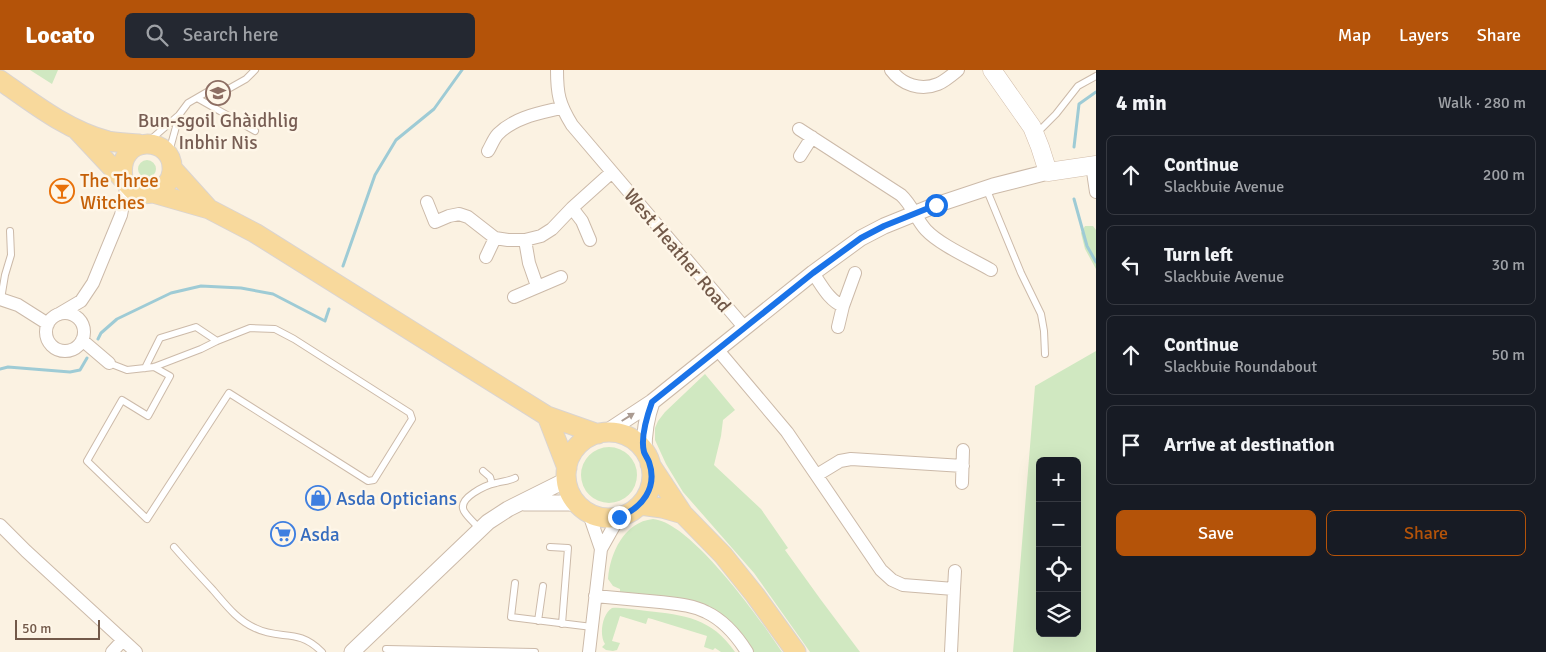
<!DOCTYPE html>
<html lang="en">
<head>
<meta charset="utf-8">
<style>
  body { margin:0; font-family:Signika,sans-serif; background:#242831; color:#f1f3f6 }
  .controls { position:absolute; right:15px; bottom:15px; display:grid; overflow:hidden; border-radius:8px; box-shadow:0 5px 20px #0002 }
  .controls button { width:45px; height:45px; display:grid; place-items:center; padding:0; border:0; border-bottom:1px solid #363941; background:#171b24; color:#f1f3f6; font:25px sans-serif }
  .scale { position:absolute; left:15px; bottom:12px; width:85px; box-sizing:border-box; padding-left:5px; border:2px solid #725949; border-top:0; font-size:14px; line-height:18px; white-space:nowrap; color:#725949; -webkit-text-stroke:4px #fef6e8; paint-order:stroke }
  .stop { position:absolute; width:15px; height:15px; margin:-11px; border:4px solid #1a73e8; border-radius:50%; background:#fff }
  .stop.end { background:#1a73e8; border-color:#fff; box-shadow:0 1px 5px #0008 }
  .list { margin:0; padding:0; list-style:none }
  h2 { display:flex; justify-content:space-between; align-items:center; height:65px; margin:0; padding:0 20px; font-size:21px }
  h2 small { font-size:16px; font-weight:400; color:#9ea1a6 }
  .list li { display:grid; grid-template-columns:32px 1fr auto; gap:15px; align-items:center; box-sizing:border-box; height:80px; margin:0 10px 10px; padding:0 10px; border:1px solid #363941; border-radius:8px }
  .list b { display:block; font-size:19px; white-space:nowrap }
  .list p { margin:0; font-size:16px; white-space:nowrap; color:#9ea1a6 }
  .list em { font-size:16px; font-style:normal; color:#9ea1a6 }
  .actions { display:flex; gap:10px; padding:15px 20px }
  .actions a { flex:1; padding:11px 0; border:1px solid #b45309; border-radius:8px; text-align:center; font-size:18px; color:#b45309 }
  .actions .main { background:#b45309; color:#fff }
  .icon { flex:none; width:28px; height:28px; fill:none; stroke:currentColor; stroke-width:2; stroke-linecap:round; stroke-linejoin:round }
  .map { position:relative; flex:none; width:1096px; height:582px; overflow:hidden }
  header { display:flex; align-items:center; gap:30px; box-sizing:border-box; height:70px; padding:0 25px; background:#b45309; color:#fff }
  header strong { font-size:24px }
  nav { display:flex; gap:28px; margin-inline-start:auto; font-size:18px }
  .search { width:350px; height:45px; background:#242831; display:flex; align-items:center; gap:12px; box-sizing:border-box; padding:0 18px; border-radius:8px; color:#9ea1a6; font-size:19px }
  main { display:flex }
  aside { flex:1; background:#171b24 }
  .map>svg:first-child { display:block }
  .green { fill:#d0e8c1; fill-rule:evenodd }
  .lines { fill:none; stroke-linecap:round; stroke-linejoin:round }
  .stream { stroke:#9ecbd5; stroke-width:3 }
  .service-casing { stroke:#ccbaa9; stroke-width:8 }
  .minor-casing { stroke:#ccbaa9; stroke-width:14 }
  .tertiary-casing { stroke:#ccbaa9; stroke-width:17 }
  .secondary-casing { stroke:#d1bca9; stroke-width:19 }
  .primary-casing { stroke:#dad4d0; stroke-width:21 }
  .service { stroke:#fff; stroke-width:6 }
  .minor { stroke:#fff; stroke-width:12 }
  .tertiary { stroke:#fff; stroke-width:15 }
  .secondary { stroke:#fff; stroke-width:18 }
  .primary { stroke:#f8d99c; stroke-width:19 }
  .oneway { fill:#aa9b92 }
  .route { stroke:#1a73e8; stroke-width:6 }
  .labels { text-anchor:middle; stroke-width:5; stroke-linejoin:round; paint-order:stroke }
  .education-label { font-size:19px; fill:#785e54; stroke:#fef6e8 }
  .food-label { font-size:19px; fill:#c56008; stroke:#fef6e8; text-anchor:start }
  .street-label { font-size:19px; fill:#725949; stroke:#fef6e8 }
  .shop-label { font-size:19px; fill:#366cbe; stroke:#fef6e8; text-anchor:start }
</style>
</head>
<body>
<header>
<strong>Locato</strong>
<div class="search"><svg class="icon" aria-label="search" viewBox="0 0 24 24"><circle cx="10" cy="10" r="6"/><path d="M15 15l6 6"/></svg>Search here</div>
<nav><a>Map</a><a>Layers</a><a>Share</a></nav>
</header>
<main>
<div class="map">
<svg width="1096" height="582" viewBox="0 0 1096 582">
  <rect width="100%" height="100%" fill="#fbf2e2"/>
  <path class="green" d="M30,0H58L52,14Z
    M138 99a9 9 0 1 1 18 0a9 9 0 1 1-18 0Z
    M1085,156H1093L1096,160V199L1085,179L1081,163Z
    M1096,281V582H1013L1035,316ZM1040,391H1077V563H1040Z
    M705,304L735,340L723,350L721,366L714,395L761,439L788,478L785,480L821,530L860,582H810L754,503L683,422L666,394L655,370V358L658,351L665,342Z
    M581 405a28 28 0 1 1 56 0a28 28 0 1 1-56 0Z
    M653,449C691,452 761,550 782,582H754L732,554L620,523V519L613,516L608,509C610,483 624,452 653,449Z
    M612,538C623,537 635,540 647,541C684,545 712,548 735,582H721L715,578L713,580L704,577L707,566L652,549L648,548L646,554L620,546L612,571L620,573L617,580L613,581L606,580L602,577L605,574C599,565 602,544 612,538Z"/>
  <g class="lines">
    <path class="stream" d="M1074,77L1079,34L1096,22
      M1074,129L1087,176L1096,192
      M343,196L375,105L396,70L434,39L462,0
      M98,269L101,263L117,249L171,223L201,216L241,218L273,224L325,251L329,239
      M0,299L8,297L70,302L80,300L87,288"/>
    <defs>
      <path id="service" d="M197,28L255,61
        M1036,64L1056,44L1078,16L1096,6
        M149,71L179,45L188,33L207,22L230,18L246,9L255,0
        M169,82L179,46
        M986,118L1021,203L1041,244L1044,261L1045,284
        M1,229L5,205L11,185L10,161
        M109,293L127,300L154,297L201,279L217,271L250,258L275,259L294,269L410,343L412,349L374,410L368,411L229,323L147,449L87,391L122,330L148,346L170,306L154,297
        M145,298L160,268L196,257L217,271
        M483,401L490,407L492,414
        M480,459C475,453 468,448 464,441C457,428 486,415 496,413C503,411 509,411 515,408
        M174,477C187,492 200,506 213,520C226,535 237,550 255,558C281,571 297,557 322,582
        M550,477L568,478L562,554
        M515,513L511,547L592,557
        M538,551L543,516
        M386,579L535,582"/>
      <path id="minor" d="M557,0C557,24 559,34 572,55L744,257
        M891,0C902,15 921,21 938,14C945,11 952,5 958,0
        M799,59L901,125C912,135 916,149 926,160C940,175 972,189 991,200
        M488,81C491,76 494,68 498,64C515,47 540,43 561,38
        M800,86L812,67
        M1092,95L1096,122
        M427,132L435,152L449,146L459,144L468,147L495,168L508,170H525L541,166L552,159L572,138L612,102
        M572,138L582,151L590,170
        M525,170L529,193L537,216
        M486,187L495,168
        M813,203C821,214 829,231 843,236
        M514,227L561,207
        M0,229L18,235L48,254
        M46 262a19 19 0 1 1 38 0a19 19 0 1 1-38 0Z
        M59,244L81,231L93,213L121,145L127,114
        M838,257L843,236L855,203
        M82,270L109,293
        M717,279L787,362L881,500L892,510L903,515L954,519L951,582
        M817,405L840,391L851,389L963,396
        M962,413L963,380
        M589,444L601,479
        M0,455L26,481L136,582
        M954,519L955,501
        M595,526C617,528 639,530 660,532C676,534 692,535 706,542C723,550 737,566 747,582
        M112,582L123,570
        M589,582L601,479L619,447"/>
      <path id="tertiary" d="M605,363L652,332L813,203L861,168L884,156L936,135L993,116L1048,102
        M644,381C644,363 646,349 652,332
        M524,433H576
        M352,582L488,452L508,439L566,410"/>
      <path id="secondary" d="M992,0L1032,57L1040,77L1048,102L1096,95"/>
      <path id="primary" d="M0,10C34,34 67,60 108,71C118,73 129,73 139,74
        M76,59L133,120L142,124L153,123L209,139L255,163L547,346L598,364
        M172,98L209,139
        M123,108C116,63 175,65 172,101C171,113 163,118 153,123
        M547,346L567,398
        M566 405a43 43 0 1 1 86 0a43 43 0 1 1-86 0Z
        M650,394L683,444L723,485L755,525L796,582
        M640,435L662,438L683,444"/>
    </defs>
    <use href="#service" class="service-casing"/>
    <use href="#minor" class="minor-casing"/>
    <use href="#tertiary" class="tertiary-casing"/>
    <use href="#secondary" class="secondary-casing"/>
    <use href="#primary" class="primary-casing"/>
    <use href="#service" class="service"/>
    <use href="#minor" class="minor"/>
    <use href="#tertiary" class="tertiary"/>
    <use href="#secondary" class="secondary"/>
    <use href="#primary" class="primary"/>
  </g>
  <defs><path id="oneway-solid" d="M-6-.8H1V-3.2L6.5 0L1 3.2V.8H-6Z" transform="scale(1.25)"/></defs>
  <use class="oneway" href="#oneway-solid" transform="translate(628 347) rotate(-32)"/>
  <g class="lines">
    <path class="route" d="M619,447C642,438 658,418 649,392C648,389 645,385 644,382C640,367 647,346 652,332L813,203L861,168L884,156L936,135"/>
  </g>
  <defs>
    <symbol id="school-ring" viewBox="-11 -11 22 22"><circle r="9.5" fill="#fef6e8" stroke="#8d6e63" stroke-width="1.5"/><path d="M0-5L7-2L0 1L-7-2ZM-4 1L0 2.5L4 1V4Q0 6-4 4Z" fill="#8d6e63"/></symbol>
    <symbol id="bar-ring" viewBox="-11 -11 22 22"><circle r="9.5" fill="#fef6e8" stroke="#e8710a" stroke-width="1.5"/><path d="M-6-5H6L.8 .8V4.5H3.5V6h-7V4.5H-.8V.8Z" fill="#e8710a"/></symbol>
    <symbol id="shop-ring" viewBox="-11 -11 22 22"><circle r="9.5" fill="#fef6e8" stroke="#3f7fe0" stroke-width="1.5"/><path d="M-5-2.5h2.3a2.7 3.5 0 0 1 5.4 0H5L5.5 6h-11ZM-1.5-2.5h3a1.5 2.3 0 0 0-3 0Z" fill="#3f7fe0"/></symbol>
    <symbol id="supermarket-ring" viewBox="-11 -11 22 22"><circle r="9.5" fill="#fef6e8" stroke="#3f7fe0" stroke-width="1.5"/><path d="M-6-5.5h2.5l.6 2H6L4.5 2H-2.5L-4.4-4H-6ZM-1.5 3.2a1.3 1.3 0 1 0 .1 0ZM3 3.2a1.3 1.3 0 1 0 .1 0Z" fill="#3f7fe0"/></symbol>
  </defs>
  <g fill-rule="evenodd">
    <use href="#school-ring" x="204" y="9" width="28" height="28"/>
    <use href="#bar-ring" x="48" y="107" width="28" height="28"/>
    <use href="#shop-ring" x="304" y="414" width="28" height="28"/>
    <use href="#supermarket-ring" x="269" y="450" width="28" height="28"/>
  </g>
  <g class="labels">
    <g class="education-label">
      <text x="218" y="57">Bun-sgoil Ghàidhlig<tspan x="218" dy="22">Inbhir Nis</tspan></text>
    </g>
    <g class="food-label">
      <text x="80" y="117">The Three<tspan x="80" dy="22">Witches</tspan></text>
    </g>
    <g class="street-label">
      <text transform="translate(678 180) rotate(50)" y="7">West Heather Road</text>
    </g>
    <g class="shop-label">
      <text x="336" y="435">Asda Opticians</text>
      <text x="300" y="471">Asda</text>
    </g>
  </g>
</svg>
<div class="controls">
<button>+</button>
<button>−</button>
<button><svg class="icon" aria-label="locate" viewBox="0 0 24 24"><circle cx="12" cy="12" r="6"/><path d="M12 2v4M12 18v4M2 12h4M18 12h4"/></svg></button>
<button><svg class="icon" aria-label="layers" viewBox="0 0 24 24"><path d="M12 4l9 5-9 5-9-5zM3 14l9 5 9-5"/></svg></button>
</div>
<div class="scale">50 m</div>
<div class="stop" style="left:936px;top:135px"></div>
<div class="stop end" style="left:619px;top:447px"></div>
</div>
<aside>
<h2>4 min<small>Walk · 280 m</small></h2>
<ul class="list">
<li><svg class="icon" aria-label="ahead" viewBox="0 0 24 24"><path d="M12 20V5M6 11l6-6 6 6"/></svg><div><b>Continue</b><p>Slackbuie Avenue</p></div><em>200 m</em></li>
<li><svg class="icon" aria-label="left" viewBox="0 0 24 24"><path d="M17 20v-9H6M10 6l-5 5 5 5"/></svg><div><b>Turn left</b><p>Slackbuie Avenue</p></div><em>30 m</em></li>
<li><svg class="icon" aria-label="ahead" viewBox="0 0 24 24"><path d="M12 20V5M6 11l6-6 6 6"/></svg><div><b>Continue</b><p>Slackbuie Roundabout</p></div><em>50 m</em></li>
<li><svg class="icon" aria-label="arrive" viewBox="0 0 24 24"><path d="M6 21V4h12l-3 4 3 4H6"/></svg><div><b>Arrive at destination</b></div></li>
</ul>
<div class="actions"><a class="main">Save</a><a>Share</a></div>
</aside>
</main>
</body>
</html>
